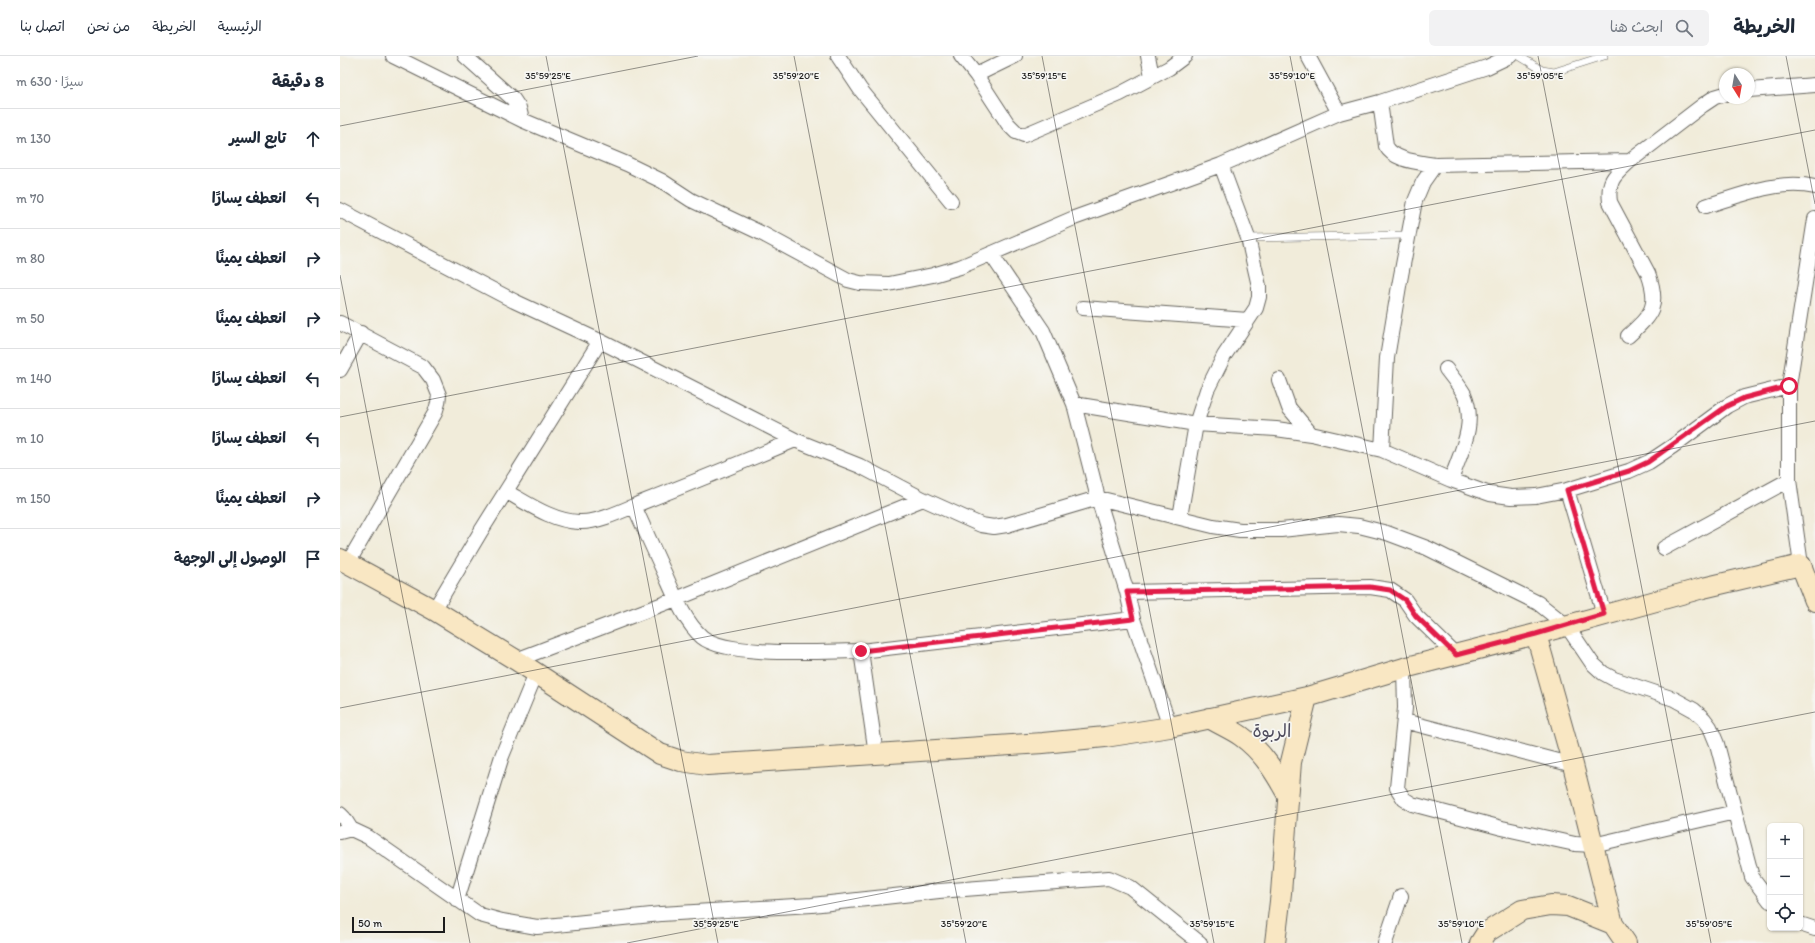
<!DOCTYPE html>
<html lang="ar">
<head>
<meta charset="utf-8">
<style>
  body { margin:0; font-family:Itim,"Playpen Sans Arabic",sans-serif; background:#f2f2f3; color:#1f2937; direction:rtl }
  .controls { position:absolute; right:12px; bottom:12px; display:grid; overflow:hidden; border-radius:6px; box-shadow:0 1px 3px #0004 }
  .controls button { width:36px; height:36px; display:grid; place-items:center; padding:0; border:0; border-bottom:1px solid #e0e1e3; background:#fff; color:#1f2937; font:20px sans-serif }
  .compass { position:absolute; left:1379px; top:12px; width:36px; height:36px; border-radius:50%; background:#fff; box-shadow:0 1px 3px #0004; rotate:169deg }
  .scale { position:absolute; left:12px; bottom:10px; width:93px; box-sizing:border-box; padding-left:4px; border:2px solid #1c1c1c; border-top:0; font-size:11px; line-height:14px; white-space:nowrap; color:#1c1c1c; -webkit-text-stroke:3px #f6f6f2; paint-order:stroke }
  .stop { position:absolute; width:12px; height:12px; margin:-9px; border:3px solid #e11d48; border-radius:50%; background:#fff }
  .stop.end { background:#e11d48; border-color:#fff; box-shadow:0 1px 4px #0008 }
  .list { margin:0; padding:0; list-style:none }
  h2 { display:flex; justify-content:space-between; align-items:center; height:52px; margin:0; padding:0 16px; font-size:17px }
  h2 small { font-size:13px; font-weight:400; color:#747a83 }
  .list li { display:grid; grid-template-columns:26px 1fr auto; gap:12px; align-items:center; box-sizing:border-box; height:60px; padding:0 16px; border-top:1px solid #e0e1e3 }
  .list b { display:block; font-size:15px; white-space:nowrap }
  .list em { font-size:13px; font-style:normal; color:#747a83 }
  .icon { flex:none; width:22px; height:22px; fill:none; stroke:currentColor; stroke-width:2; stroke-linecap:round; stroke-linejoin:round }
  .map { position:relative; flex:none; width:1475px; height:887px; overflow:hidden; direction:ltr }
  header { display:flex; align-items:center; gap:24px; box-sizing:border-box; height:56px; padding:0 20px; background:#fff; border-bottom:1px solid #e0e1e3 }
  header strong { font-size:19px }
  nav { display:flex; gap:22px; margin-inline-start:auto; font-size:14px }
  .search { width:280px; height:36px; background:#f2f2f3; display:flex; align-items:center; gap:10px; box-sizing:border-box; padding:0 14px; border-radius:6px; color:#747a83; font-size:15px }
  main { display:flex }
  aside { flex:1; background:#fff }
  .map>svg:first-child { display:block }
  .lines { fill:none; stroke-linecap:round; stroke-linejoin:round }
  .lane-casing { stroke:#67655e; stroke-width:8 }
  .street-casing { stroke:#67655e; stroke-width:16 }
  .secondary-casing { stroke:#67655e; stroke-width:22 }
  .lane { stroke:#fff; stroke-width:7 }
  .street { stroke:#fff; stroke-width:14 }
  .secondary { stroke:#f9e7c3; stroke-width:20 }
  .route { stroke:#e11d48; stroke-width:5 }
  .ticks { fill:none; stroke:#1c1c1c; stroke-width:1; stroke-opacity:0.45 }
  .labels { text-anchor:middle; stroke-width:3.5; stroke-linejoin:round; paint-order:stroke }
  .neighbourhood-label { font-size:18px; fill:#4e4b5c; stroke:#f6f6f2 }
  .ticks-label { font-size:10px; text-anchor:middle; fill:#1c1c1c; stroke:#f6f6f2; stroke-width:3.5; stroke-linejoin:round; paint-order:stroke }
</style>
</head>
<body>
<header>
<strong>الخريطة</strong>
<div class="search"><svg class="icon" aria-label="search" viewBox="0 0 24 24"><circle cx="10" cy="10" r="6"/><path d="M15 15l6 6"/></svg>ابحث هنا</div>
<nav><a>الرئيسية</a><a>الخريطة</a><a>من نحن</a><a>اتصل بنا</a></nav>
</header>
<main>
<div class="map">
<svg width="1475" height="887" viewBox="0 0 1475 887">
  <rect width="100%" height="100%" fill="#f6f6f2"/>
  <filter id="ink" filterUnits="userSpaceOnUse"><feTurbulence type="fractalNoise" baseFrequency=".025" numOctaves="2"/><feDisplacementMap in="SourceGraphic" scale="8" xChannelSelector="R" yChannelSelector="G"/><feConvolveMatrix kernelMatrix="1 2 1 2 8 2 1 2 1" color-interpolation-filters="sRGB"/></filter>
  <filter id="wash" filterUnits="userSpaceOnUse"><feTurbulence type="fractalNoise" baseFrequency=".012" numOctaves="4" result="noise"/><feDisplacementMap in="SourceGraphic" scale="16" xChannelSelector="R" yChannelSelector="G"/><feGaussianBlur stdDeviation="0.9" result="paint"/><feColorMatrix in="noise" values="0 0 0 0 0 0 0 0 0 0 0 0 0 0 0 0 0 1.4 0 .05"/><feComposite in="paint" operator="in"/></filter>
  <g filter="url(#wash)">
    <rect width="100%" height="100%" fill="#f1ecda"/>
  </g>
  <g filter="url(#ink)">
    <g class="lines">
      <defs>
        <path id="lane" d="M1179,0L1202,14L1214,16L1264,0
          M908,182L1068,179"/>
        <path id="street" d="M53,0L182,64L287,108L322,125L351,144L421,177L508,224L520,227L549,228L593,219L620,211L734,162L881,109L999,57L1040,46L1147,11L1170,0
          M125,0L173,43L179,52L182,64
          M498,0L520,33L611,145
          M621,0L636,19L668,68L676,76L684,79L780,38L829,12L845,0
          M808,0L812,20
          M968,0L999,57
          M636,19L675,0
          M1409,34L1475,29
          M1040,46L1046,90C1054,105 1079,106 1095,109
          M1366,150C1401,139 1438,123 1475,131
          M0,154L174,245L260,285L455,384L520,410L583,443L623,461L641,469L654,471L667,469L758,442L873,470L900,474H941L998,468L1019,470L1047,477L1087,492L1198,547L1227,570L1252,607L1263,617L1274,623L1334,643L1354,654L1364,663L1370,671L1377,688L1412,821L1430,845
          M651,198L703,275L734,348L758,442L787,536L793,563L830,671
          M743,252L908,264
          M0,267L83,311L93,324L99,339L98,347L95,357L8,507
          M1288,280C1312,258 1320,250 1308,217L1270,146C1267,124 1275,119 1290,105
          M1106,313C1112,321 1119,329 1124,338C1137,368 1121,395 1111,424
          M0,314L21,277
          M939,324L949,352L971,378L1042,394L1111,424L1150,438L1171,441L1196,440L1227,434L1289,415L1309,406L1333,390L1387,350L1404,341L1449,330
          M734,348L856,368L936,373L971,378
          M1042,394L1047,302L1059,230L1075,145L1083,126L1095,109L1290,105L1363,49L1375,41L1385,38
          M1227,434L1264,558
          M167,436C190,449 213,465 239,466C258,467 286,453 303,446C354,426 405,405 455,384
          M294,450C304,472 314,494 324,516C334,538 344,565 362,581C388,602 486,595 521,595L536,698
          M840,461L856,368L867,334L884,300L916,252L919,241V230L908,182L881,109
          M1324,492L1449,424
          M1461,509L1449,424V330L1475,163
          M787,536L1030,531L1050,534L1065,544L1076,560L1116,599
          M94,554L141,475L260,285
          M521,595L793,563
          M176,604L336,543L583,443
          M1064,612L1065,652L1057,732L1064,743L1072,748L1162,772L1235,788L1253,789L1395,756
          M1064,665L1233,709
          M0,758L4,762L11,773
          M0,776L11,773L28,781L140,859L162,865L197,871L321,858L472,849L599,835L769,822L790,831L860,887
          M117,844L162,700L196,617
          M1460,868L1475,873
          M1045,887L1061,840"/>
        <path id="secondary" d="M0,503L94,554L176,604L320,698L341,705L367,709L703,687L765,681L830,671L967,641L1064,612L1196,578L1363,532L1461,509L1475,545
          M1196,578L1233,709L1273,868
          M869,662C879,668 891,673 901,680C922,695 935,716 947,738
          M935,887L941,837L951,706L967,641
          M1140,887L1147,876L1182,854L1211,849L1228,850L1273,868L1286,887"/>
      </defs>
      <use href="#lane" class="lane-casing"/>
      <use href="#street" class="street-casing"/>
      <use href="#secondary" class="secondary-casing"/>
      <use href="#lane" class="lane"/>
      <use href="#street" class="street"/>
      <use href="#secondary" class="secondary"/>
    </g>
  </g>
  <g class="lines" filter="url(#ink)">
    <path class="route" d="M521,595L793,563L787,536L1030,531L1050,534L1065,544L1076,560L1116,599L1196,578L1264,558L1227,434L1289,415L1308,406L1387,350L1404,342L1449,330"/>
  </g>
  <path class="ticks" d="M206,0L378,887M454,0L626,887M702,0L874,887M950,0L1122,887M1198,0L1371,887M1446,0L1475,148M0,70L358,0M0,219L130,887M0,361L1475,74M0,652L1475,365M287,887L1475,656"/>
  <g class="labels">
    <g class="neighbourhood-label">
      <text x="932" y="681">الربوة</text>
    </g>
  </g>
  <g class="ticks-label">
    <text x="208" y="23">35°59'25"E</text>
    <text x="456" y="23">35°59'20"E</text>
    <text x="704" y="23">35°59'15"E</text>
    <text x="952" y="23">35°59'10"E</text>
    <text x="1200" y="23">35°59'05"E</text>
    <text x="376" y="871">35°59'25"E</text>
    <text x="624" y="871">35°59'20"E</text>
    <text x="872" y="871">35°59'15"E</text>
    <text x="1121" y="871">35°59'10"E</text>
    <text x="1369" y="871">35°59'05"E</text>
  </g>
</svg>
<div class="controls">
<button>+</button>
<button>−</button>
<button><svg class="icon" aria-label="locate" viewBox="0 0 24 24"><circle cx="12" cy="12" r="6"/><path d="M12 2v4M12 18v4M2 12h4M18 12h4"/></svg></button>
</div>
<svg class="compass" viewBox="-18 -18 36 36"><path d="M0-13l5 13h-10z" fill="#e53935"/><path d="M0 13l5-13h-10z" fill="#747a83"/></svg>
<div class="scale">50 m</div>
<div class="stop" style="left:1449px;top:330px"></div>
<div class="stop end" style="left:521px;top:595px"></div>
</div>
<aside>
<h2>8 دقيقة<small>سيرًا · 630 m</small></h2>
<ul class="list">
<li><svg class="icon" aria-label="ahead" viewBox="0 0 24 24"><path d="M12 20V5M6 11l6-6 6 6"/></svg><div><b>تابع السير</b></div><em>130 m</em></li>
<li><svg class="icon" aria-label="left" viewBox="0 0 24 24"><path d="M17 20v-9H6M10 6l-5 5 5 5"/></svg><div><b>انعطف يسارًا</b></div><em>70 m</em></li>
<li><svg class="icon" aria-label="right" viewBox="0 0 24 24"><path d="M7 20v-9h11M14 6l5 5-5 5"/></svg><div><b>انعطف يمينًا</b></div><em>80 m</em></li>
<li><svg class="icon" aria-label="right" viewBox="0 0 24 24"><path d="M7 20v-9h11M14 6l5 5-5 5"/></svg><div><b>انعطف يمينًا</b></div><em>50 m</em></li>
<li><svg class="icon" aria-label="left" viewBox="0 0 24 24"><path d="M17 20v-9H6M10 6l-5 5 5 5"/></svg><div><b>انعطف يسارًا</b></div><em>140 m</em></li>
<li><svg class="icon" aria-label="left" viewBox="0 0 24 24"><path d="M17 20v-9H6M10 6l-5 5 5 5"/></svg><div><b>انعطف يسارًا</b></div><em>10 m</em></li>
<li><svg class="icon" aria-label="right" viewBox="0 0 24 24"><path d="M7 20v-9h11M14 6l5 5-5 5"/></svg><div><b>انعطف يمينًا</b></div><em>150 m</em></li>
<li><svg class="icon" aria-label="arrive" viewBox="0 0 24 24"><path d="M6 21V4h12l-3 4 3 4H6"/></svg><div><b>الوصول إلى الوجهة</b></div></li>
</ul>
</aside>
</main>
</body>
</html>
